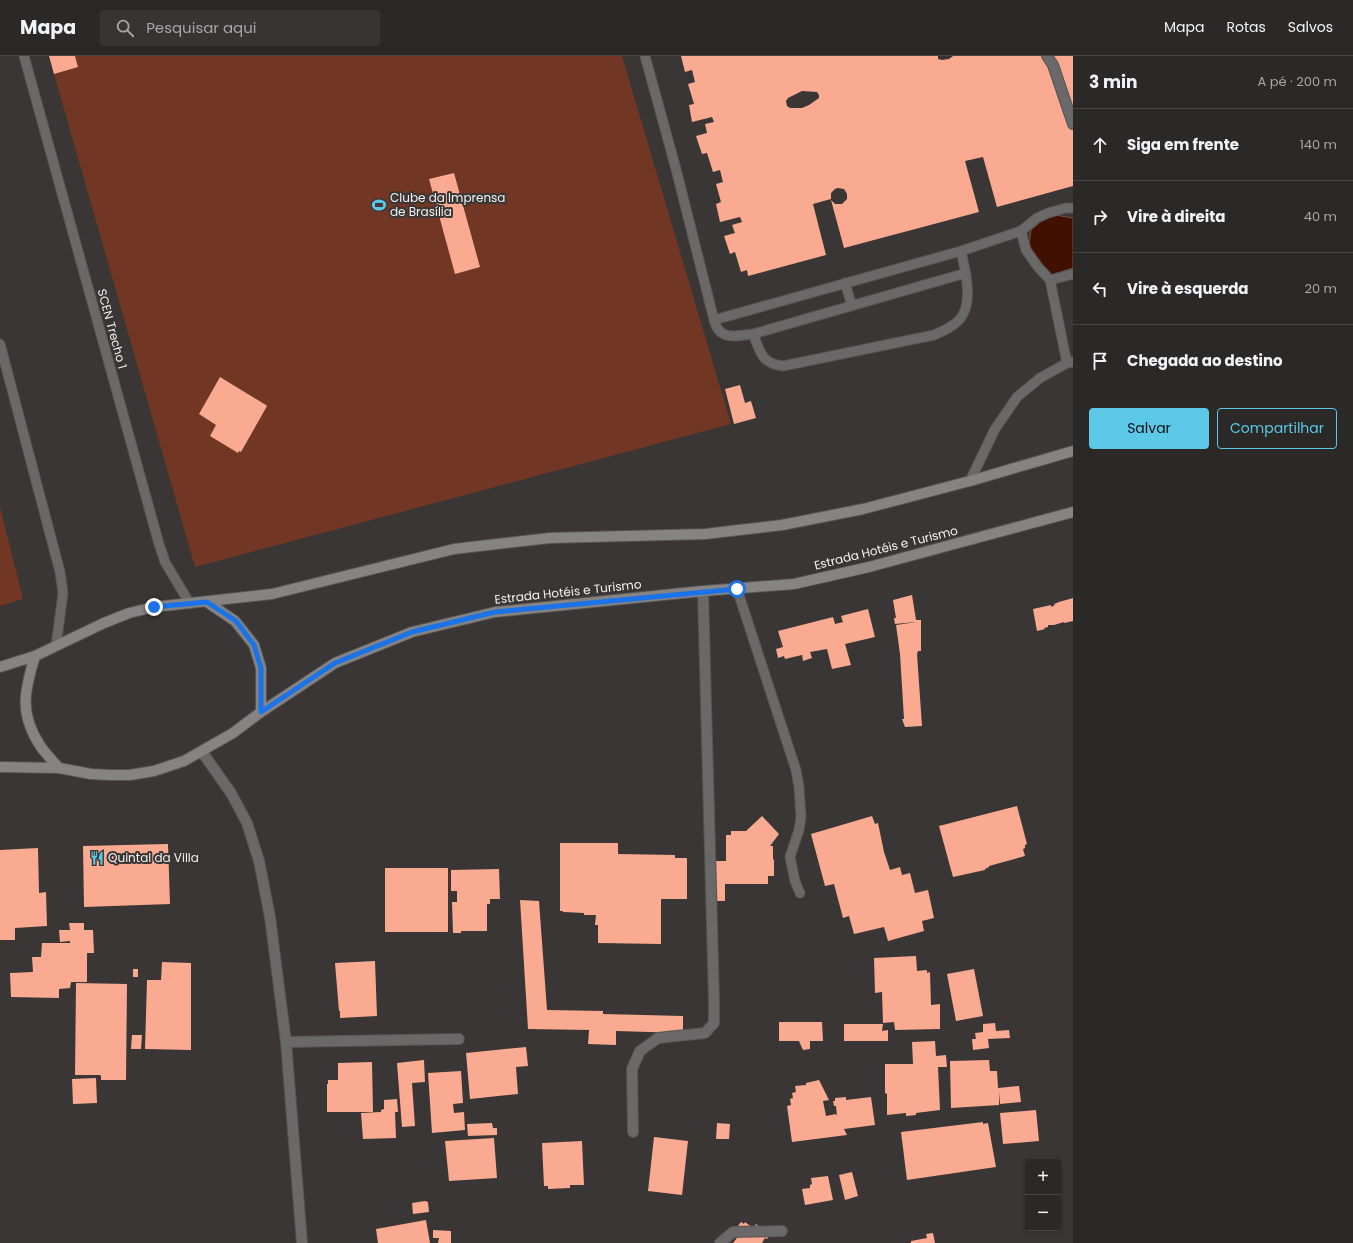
<!DOCTYPE html>
<html lang="pt">
<head>
<meta charset="utf-8">
<style>
  body { margin:0; font-family:Poppins,sans-serif; background:#373434; color:#f1f3f6 }
  .controls { position:absolute; right:12px; bottom:12px; display:grid; overflow:hidden; border-radius:4px; box-shadow:0 2px 6px #0003 }
  .controls button { width:36px; height:36px; display:grid; place-items:center; padding:0; border:0; border-bottom:1px solid #474445; background:#2b2828; color:#f1f3f6; font:20px sans-serif }
  .stop { position:absolute; width:12px; height:12px; margin:-9px; border:3px solid #1a73e8; border-radius:50%; background:#fff }
  .stop.end { background:#1a73e8; border-color:#fff; box-shadow:0 1px 4px #0008 }
  .list { margin:0; padding:0; list-style:none }
  h2 { display:flex; justify-content:space-between; align-items:center; height:52px; margin:0; padding:0 16px; font-size:17px }
  h2 small { font-size:13px; font-weight:400; color:#a6a6a8 }
  .list li { display:grid; grid-template-columns:26px 1fr auto; gap:12px; align-items:center; box-sizing:border-box; height:72px; padding:0 16px; border-top:1px solid #474445 }
  .list b { display:block; font-size:15px; white-space:nowrap }
  .list em { font-size:13px; font-style:normal; color:#a6a6a8 }
  .actions { display:flex; gap:8px; padding:12px 16px }
  .actions a { flex:1; padding:9px 0; border:1px solid #5ac8e6; border-radius:4px; text-align:center; font-size:14px; color:#5ac8e6 }
  .actions .main { background:#5ac8e6; color:#111 }
  .icon { flex:none; width:22px; height:22px; fill:none; stroke:currentColor; stroke-width:2; stroke-linecap:round; stroke-linejoin:round }
  .map { position:relative; flex:none; width:1073px; height:1187px; overflow:hidden }
  header { display:flex; align-items:center; gap:24px; box-sizing:border-box; height:56px; padding:0 20px; background:#2b2828; border-bottom:1px solid #474445 }
  header strong { font-size:19px }
  nav { display:flex; gap:22px; margin-inline-start:auto; font-size:14px }
  .search { width:280px; height:36px; background:#373434; display:flex; align-items:center; gap:10px; box-sizing:border-box; padding:0 14px; border-radius:4px; color:#a6a6a8; font-size:15px }
  main { display:flex }
  aside { flex:1; background:#2b2828 }
  .map>svg:first-child { display:block }
  .green { fill:#713724 }
  .water { fill:#421001; stroke:#775349 }
  .building { fill:#faaa91; fill-rule:evenodd }
  .lines { fill:none; stroke-linecap:round; stroke-linejoin:round }
  .lane-casing { stroke:#575453; stroke-width:11 }
  .street-casing { stroke:#575453; stroke-width:12 }
  .secondary-casing { stroke:#575453; stroke-width:12 }
  .lane { stroke:#6a6868; stroke-width:9 }
  .street { stroke:#6a6868; stroke-width:10 }
  .secondary { stroke:#868483; stroke-width:10 }
  .route { stroke:#1a73e8; stroke-width:5 }
  .labels { text-anchor:middle; stroke-width:4; stroke-linejoin:round; paint-order:stroke }
  .poi-label { font-size:12px; fill:#f2f0f0; stroke:#393635; text-anchor:start }
  .street-label { font-size:12px; fill:#f2f0f0; stroke:#393635 }
</style>
</head>
<body>
<header>
<strong>Mapa</strong>
<div class="search"><svg class="icon" aria-label="search" viewBox="0 0 24 24"><circle cx="10" cy="10" r="6"/><path d="M15 15l6 6"/></svg>Pesquisar aqui</div>
<nav><a>Mapa</a><a>Rotas</a><a>Salvos</a></nav>
</header>
<main>
<div class="map">
<svg width="1073" height="1187" viewBox="0 0 1073 1187">
  <rect width="100%" height="100%" fill="#393635"/>
  <path class="green" d="M65,0H622L731,368L195,511L50,4Z
    M0,451L23,543L0,550Z"/>
  <path class="water" d="M1049,158L1073,162V212L1048,220L1028,196L1031,174Z"/>
  <path class="building" d="M49,0H75L78,11L54,18Z
    M681,0H938V3L942,4L949,3L953,0H1073V130L997,151L983,101L965,105L979,156L844,192L831,144L835,148H842L847,143V138L844,133L838,132L835,133L831,137V143L813,148L826,199L748,220L747,214L741,216L735,196L730,198L724,180L735,177L732,169L742,166L740,161L720,166L716,148L721,146L716,128L723,126L720,114L713,116L707,97L702,98L696,80L707,77L705,68L714,66L712,61L692,66L689,49L694,48L688,28L695,26L692,14L685,16ZM802,35L817,36L819,39V42L809,49L802,52H790L787,50L786,45L788,42Z
    M454,117L480,211L455,218L429,123Z
    M220,321L266,349L267,350L241,396L239,395L238,397L210,380L216,369L199,358Z
    M740,329L745,347L751,345L756,362L734,368L725,333Z
    M912,539L916,564H921V595H918L917,598L922,670L905,671L902,663H904L900,598L896,569L916,566L895,568L894,562H896L893,544Z
    M1073,542V565L1064,567V566L1054,569H1048V571L1044,572L1045,573L1037,575L1033,553L1051,549V551L1055,549L1054,548L1059,546Z
    M868,553L875,581L845,588L851,609L832,613L827,593L810,596L812,602L803,605L802,599L785,603L784,600L778,602L776,593L783,591L778,575L833,561L835,568L843,566L841,560Z
    M1017,750L1027,788L1025,789V792L1023,793L1025,800L989,810V811L985,813V814L953,821L939,770Z
    M762,760L779,778L770,790H773V803L774,804V820H768V828H725V845H706V805H726V779H731V775H746Z
    M872,760L875,768L878,767L884,796L890,814L900,811L902,819L910,817L915,837L928,834L934,862L922,865L924,875L888,885L884,871L854,878L849,860L843,862L834,828L825,830L811,778Z
    M560,787H618V798L675,799V802H687V843H661V888L598,887V869H595L596,859H584V857L563,856V855H560Z
    M168,788L170,848L84,851L83,790Z
    M38,792L39,837L46,836L47,870L15,872V884H0V794Z
    M385,812H448V876H385Z
    M499,813L500,843H490V848H487V875H461V877H453L452,846H457V835H451V814Z
    M520,844L539,845L547,954L603,955V958L683,960V977L616,975V989L588,988L589,974L528,973Z
    M69,867H84V874H93L94,897H87V926H71L70,932L59,933V942L11,941L10,917L33,916L32,901H41L42,887H70V885L60,886L59,874H70Z
    M916,900L917,915L927,914V917L930,916L931,949L940,948V973L895,974L894,966L883,967L882,936L875,937L874,902Z
    M375,905L377,960L340,962V955H339L335,907Z
    M162,906L191,907V994L145,993L147,924H161Z
    M133,913H138V921H133Z
    M974,913L983,960L956,965L947,918Z
    M76,927L127,928L126,1024H101V1020L100,1019H75Z
    M779,966H822L823,985H810V993L803,994L799,985H779Z
    M995,967L996,975L1009,974L1010,982L988,983L989,992L973,994L972,983H976L975,977L983,976V968Z
    M844,968H883L882,975L888,974V985H844Z
    M132,979H142L141,993H131Z
    M935,985L936,1000L946,999L947,1011H938L940,1054L916,1057V1059L906,1060V1057L887,1059V1038L885,1037V1008H913L912,986Z
    M526,991L528,1010L516,1011L518,1038L470,1043L466,997Z
    M424,1004L425,1026L412,1027L415,1070L402,1071L397,1007Z
    M989,1004L990,1015H997L998,1032L1019,1030L1021,1046L1000,1048L999,1036V1049L951,1052L950,1005Z
    M372,1006L373,1056H327V1028H328V1024H338V1007Z
    M461,1015L463,1047L453,1048L454,1057L464,1056L465,1074L432,1077L428,1017Z
    M96,1022L97,1047L73,1048L72,1023Z
    M819,1024L829,1044L823,1045L826,1060L836,1058L837,1060L836,1050H834L833,1045H835V1042L846,1041V1044L871,1041L875,1069L844,1073L847,1079L792,1086L787,1050L791,1049L790,1043L793,1042L792,1037L796,1036L795,1030L806,1029V1027Z
    M397,1043L398,1056H395L396,1082L363,1083L361,1057L381,1056V1054L384,1053V1044Z
    M1036,1054L1039,1085L1003,1088L1000,1057Z
    M983,1066V1068L988,1067L996,1111L907,1124L901,1076Z
    M492,1067L493,1072H497V1079L468,1080L467,1068Z
    M717,1067L730,1068L729,1083H716Z
    M654,1081L688,1085L682,1139L648,1135Z
    M494,1082L497,1122L449,1125L445,1085Z
    M582,1085L584,1129H570V1132L548,1133V1130H544L542,1087Z
    M852,1116L858,1140L845,1144L839,1119Z
    M828,1120L833,1144L805,1149L802,1133L810,1132V1129L812,1128L811,1122Z
    M425,1145L428,1146L429,1156L413,1158L412,1147Z
    M426,1164L430,1187H378L376,1173Z
    M741,1166L744,1168L745,1166L753,1172L756,1168L770,1179L767,1183L765,1182L762,1187H733L737,1182L732,1178Z
    M433,1174L451,1175V1187H438L439,1182H433Z
    M933,1177L935,1187H911V1185L927,1182L926,1178Z"/>
  <g class="lines">
    <defs>
      <path id="lane" d="M24,0L159,488L165,506L190,548
        M645,0L676,113L714,264
        M1021,175L1026,194L1038,211L1050,224L1067,307
        M961,195C965,214 974,246 960,263C953,271 943,275 934,279L783,310C761,307 761,297 753,278C742,279 725,284 718,273C716,271 715,267 714,264L961,195L1021,175L1037,162L1048,157L1066,152H1073
        M1050,224L1073,218
        M845,227L852,250
        M753,278L966,217
        M0,288L60,516L63,537L56,590
        M970,425L995,373L1017,341L1040,322L1067,307L1073,306
        M737,533L796,714L799,731L801,761L799,774L790,801L795,825L800,837"/>
      <path id="street" d="M1047,0L1053,9L1073,68
        M202,696L231,737L247,767L259,805L270,861L286,986L302,1187
        M286,986L459,983
        M633,1076L632,1013L640,995L658,982L705,977L714,967V944L703,535
        M720,1187L733,1176L782,1175"/>
      <path id="secondary" d="M207,546L235,565L254,589L261,612V656
        M35,600C24,636 19,658 41,691C46,698 53,705 59,712
        M0,611L35,600L104,567L129,557L154,551L272,538L454,493L550,482L705,478L782,469L863,453L970,425L1073,395
        M0,711L59,712L91,718L109,719H130L154,715L184,705L233,677L261,656L335,607L412,576L495,556L703,535L794,528L869,511L1073,456"/>
    </defs>
    <use href="#lane" class="lane-casing"/>
    <use href="#street" class="street-casing"/>
    <use href="#secondary" class="secondary-casing"/>
    <use href="#lane" class="lane"/>
    <use href="#street" class="street"/>
    <use href="#secondary" class="secondary"/>
  </g>
  <g class="lines">
    <path class="route" d="M154,551L207,546L236,565L254,589L261,612V656L335,607L412,576L495,556L737,533"/>
  </g>
  <defs>
    <symbol id="stadium-bare" viewBox="-9 -9 18 18"><path d="M0-5a6.5 5 0 1 0 0 10a6.5 5 0 1 0 0-10ZM-3.5-1.8h7v3.6h-7Z" fill="#5ac8e6" stroke="#393635" stroke-width="2.5" paint-order="stroke"/></symbol>
    <symbol id="restaurant-bare" viewBox="-9 -9 18 18"><path d="M-5-6h1v4h1v-4h1v4h1v-4h1v5L-1.5 .5V6h-2V.5L-5-1ZM5-6V6H3V1.5H1.5Q1.5-4 5-6Z" fill="#5ac8e6" stroke="#393635" stroke-width="2.5" paint-order="stroke"/></symbol>
  </defs>
  <g fill-rule="evenodd">
    <use href="#stadium-bare" x="369" y="139" width="20" height="20"/>
    <use href="#restaurant-bare" x="87" y="792" width="20" height="20"/>
  </g>
  <g class="labels">
    <g class="poi-label">
      <text x="390" y="146">Clube da Imprensa<tspan x="390" dy="14">de Brasília</tspan></text>
      <text x="108" y="806">Quintal da Villa</text>
    </g>
    <g class="street-label">
      <text transform="translate(112 273) rotate(75)" y="4">SCEN Trecho 1</text>
      <text transform="translate(886 492) rotate(-14)" y="4">Estrada Hotéis e Turismo</text>
      <text transform="translate(568 536) rotate(-6)" y="4">Estrada Hotéis e Turismo</text>
    </g>
  </g>
</svg>
<div class="controls">
<button>+</button>
<button>−</button>
</div>
<div class="stop" style="left:737px;top:533px"></div>
<div class="stop end" style="left:154px;top:551px"></div>
</div>
<aside>
<h2>3 min<small>A pé · 200 m</small></h2>
<ul class="list">
<li><svg class="icon" aria-label="ahead" viewBox="0 0 24 24"><path d="M12 20V5M6 11l6-6 6 6"/></svg><div><b>Siga em frente</b></div><em>140 m</em></li>
<li><svg class="icon" aria-label="right" viewBox="0 0 24 24"><path d="M7 20v-9h11M14 6l5 5-5 5"/></svg><div><b>Vire à direita</b></div><em>40 m</em></li>
<li><svg class="icon" aria-label="left" viewBox="0 0 24 24"><path d="M17 20v-9H6M10 6l-5 5 5 5"/></svg><div><b>Vire à esquerda</b></div><em>20 m</em></li>
<li><svg class="icon" aria-label="arrive" viewBox="0 0 24 24"><path d="M6 21V4h12l-3 4 3 4H6"/></svg><div><b>Chegada ao destino</b></div></li>
</ul>
<div class="actions"><a class="main">Salvar</a><a>Compartilhar</a></div>
</aside>
</main>
</body>
</html>
